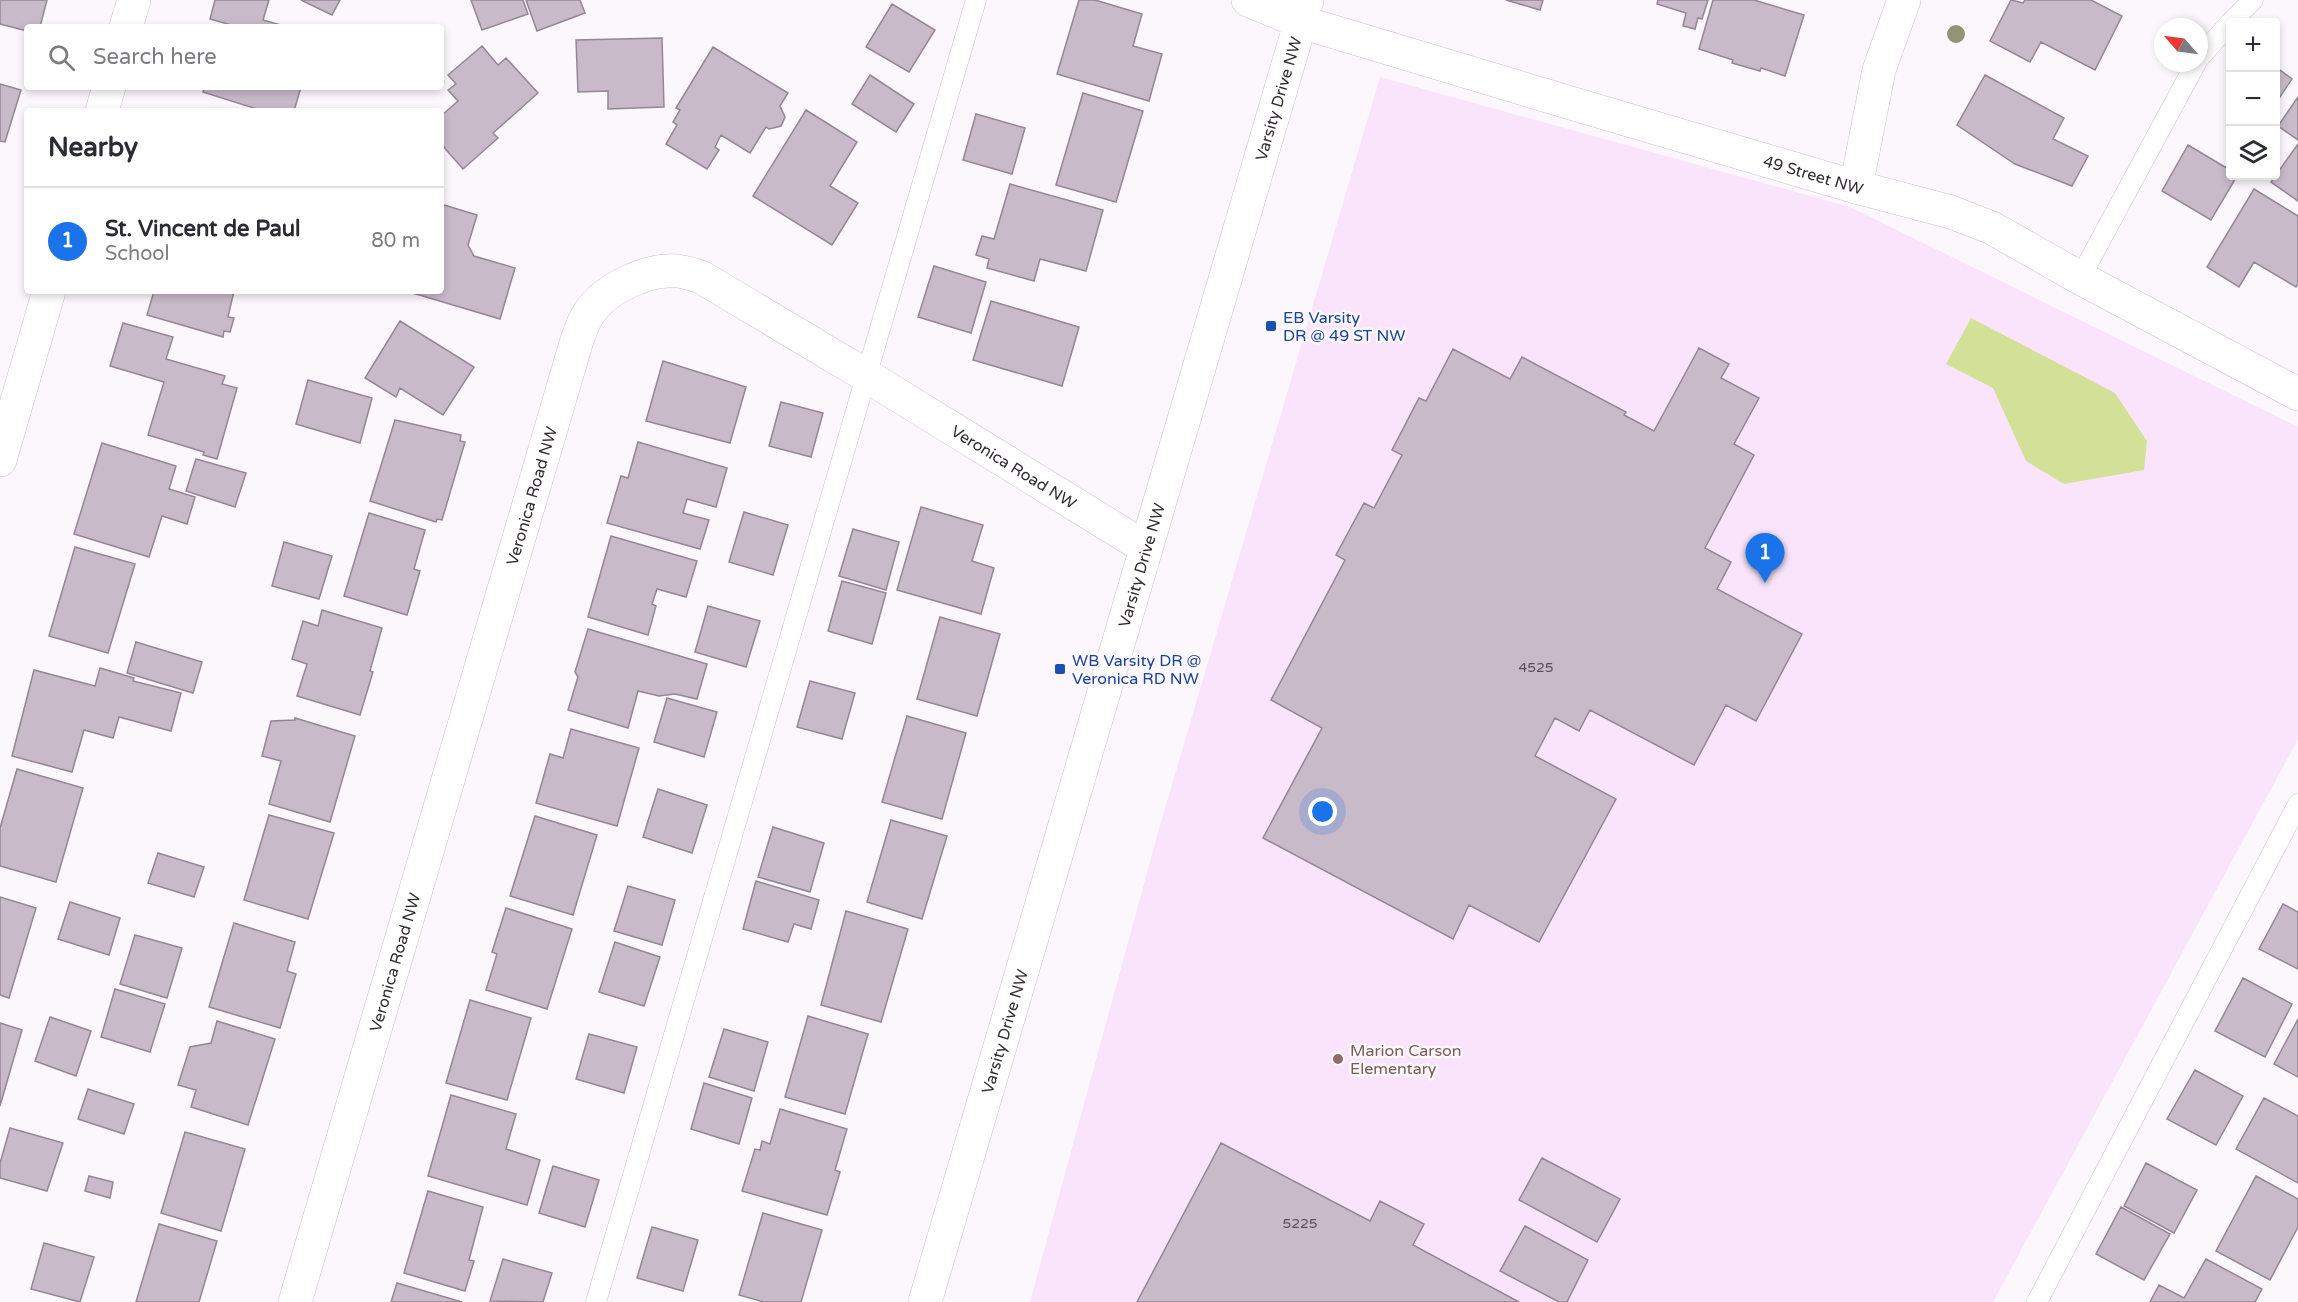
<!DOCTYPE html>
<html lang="en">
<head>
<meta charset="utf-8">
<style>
  body { margin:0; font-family:"Varela Round",sans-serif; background:#f2f2f3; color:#2b2b33 }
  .controls { position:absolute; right:18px; top:18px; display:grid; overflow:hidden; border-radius:6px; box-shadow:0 3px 9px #0003 }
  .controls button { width:54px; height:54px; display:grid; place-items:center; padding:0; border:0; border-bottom:2px solid #e1e1e2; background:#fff; color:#2b2b33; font:30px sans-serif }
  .compass { position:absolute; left:2154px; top:18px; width:54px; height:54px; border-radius:50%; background:#fff; box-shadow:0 3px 9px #0003; rotate:298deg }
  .you { position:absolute; left:1323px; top:812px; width:21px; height:21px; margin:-15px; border:4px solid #fff; border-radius:50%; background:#1a73e8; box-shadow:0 0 0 9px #1a73e833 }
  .badge { display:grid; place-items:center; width:39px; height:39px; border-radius:50%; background:#1a73e8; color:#fff; font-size:20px; font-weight:700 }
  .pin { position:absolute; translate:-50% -50px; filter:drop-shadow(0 2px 3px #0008) }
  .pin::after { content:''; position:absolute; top:32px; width:21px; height:18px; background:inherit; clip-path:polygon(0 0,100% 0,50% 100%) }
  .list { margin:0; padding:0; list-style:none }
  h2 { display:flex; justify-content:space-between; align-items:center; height:78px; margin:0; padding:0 24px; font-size:26px }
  h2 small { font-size:20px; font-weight:400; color:#7c7c81 }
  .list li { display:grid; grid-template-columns:39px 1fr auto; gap:18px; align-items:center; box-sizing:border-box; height:108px; padding:0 24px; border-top:2px solid #e1e1e2 }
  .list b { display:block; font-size:22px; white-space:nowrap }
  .list p { margin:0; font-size:20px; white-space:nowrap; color:#7c7c81 }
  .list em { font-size:20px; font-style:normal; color:#7c7c81 }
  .icon { flex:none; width:33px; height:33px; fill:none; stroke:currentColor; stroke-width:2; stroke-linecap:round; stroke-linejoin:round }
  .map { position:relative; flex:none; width:2298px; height:1302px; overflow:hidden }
  .search { position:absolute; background:#fff; box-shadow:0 3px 9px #0003; left:24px; top:24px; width:420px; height:66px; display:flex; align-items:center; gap:15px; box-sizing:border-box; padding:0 21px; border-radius:6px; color:#7c7c81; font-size:22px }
  .panel { position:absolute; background:#fff; box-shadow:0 3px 9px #0003; left:24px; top:108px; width:420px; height:186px; border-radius:6px }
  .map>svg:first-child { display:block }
  .built { fill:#f9e4fb }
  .green { fill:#d3e097 }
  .building { fill:#c9baca; stroke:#958696; stroke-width:1.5 }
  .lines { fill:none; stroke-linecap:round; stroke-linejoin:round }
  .lane-casing { stroke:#cfc0d0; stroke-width:21 }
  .street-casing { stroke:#cfc0d0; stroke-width:34 }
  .lane { stroke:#fff; stroke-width:20 }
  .street { stroke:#fff; stroke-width:33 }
  .tree { fill:#939476 }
  .transit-dot { fill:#1a4fb4; stroke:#fcf6fd; stroke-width:2 }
  .education-dot { fill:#8d6e63; stroke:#fcf6fd; stroke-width:2 }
  .labels { text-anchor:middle; stroke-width:5; stroke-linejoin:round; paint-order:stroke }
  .number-label { font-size:14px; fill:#585058 }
  .street-label { font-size:16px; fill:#322c32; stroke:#fcf6fd }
  .transit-label { font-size:16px; fill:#164399; stroke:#fcf6fd; text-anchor:start }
  .education-label { font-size:16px; fill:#785e54; stroke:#fcf6fd; text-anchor:start }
</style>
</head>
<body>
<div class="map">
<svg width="2298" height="1302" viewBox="0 0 2298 1302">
  <rect width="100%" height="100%" fill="#fcf6fd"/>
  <path class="built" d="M1380,77L1850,207L2298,427V739L1993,1302H1030L1159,829Z"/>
  <path class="green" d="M1971,318L2115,393L2147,441L2144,470L2064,484L2026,461L1993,388L1946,364Z"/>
  <path class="building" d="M0,0H47L40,27H27V31L0,24Z
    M215,0H269L263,20L288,27H238L210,19Z
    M301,0H340L332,15Z
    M471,0H523L528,14L482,30Z
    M526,0H580L585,13L537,31Z
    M1079,0H1095L1142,14L1133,46L1162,54L1149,101L1057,74Z
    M1506,0H1543L1540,10Z
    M1658,0H1708L1702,19L1698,18L1695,29L1683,26L1686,13L1657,4Z
    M1713,0H1754L1804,15L1785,76L1761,68L1760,71L1732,63L1733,60L1699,49Z
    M2011,0L2023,3L2025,0H2091L2122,16L2095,70L2041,42L2030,62L1990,41Z
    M892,4L935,30L909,72L866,47Z
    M662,38L664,107L608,109V91L578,92L576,40Z
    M482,46L498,65L506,58L538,93L493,133L498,138L463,169L441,144V116L458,101L448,90L456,84L448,75Z
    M713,47L788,93L780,106L785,117L781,126L769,129L766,127L750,153L721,135L715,147L719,150L707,169L666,144L677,125L673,122L680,110L676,108Z
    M2276,67L2292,79L2276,103Z
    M870,75L914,104L896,132L852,104Z
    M1985,75L2064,118L2053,139L2088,156L2072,186L2015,164L1957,125Z
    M0,84L21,90L5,142L0,141Z
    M205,87H301L294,111H263L203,92Z
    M1083,93L1143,111L1116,202L1056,185Z
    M2298,97V140L2278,126Z
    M806,110L857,142L830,186L858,203L832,245L753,196Z
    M976,114L1025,128L1012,174L963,160Z
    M2298,144V201L2271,182Z
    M2188,145L2230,170V176H2237L2211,220L2162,191Z
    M1010,184L1103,210L1086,271L1040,259L1034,281L987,268L989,259L976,255L982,236L994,239Z
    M2254,189L2298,216V284L2296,287L2254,262L2239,287L2207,267Z
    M441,204L477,215L468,245L474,256L515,268L500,319L406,291H441Z
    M934,266L986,282L971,333L918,317Z
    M154,291H234L228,317L234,318L230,332L224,331L223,337L147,315Z
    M991,301L1079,327L1062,386L973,360Z
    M400,321L474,367L443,415L400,388L396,397L365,378Z
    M123,323L173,337L166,359L225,376L222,384L237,388L217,459L203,455L204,452L148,435L164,382L110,366Z
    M1699,348L1729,364L1721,378L1759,398L1734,444L1754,455L1705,548L1731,562L1717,589L1802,634L1756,721L1726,705L1694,765L1590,710L1579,731L1555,718L1535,756L1616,799L1539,942L1469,905L1453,939L1263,838L1322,728L1271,700L1345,560L1336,555L1364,503L1374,508L1402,455L1392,450L1419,398L1426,401L1453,349L1510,379L1522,357L1626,412L1624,415L1654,431Z
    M663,361L746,387L730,443L646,421Z
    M308,380L372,398L360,443L296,424Z
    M781,402L823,413L811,457L769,446Z
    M395,420L461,435L460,441L465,442L442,520L437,519L436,522L370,501Z
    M638,442L727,468L716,507L687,499L683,513L709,520L700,549L607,523L621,476L628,478Z
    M102,443L176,466L169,489L195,497L187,524L162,516L149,557L74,534Z
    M196,459L246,473L235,507L186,491Z
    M921,507L983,525L972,561L994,568L981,614L897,590Z
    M744,512L788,525L773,575L729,562Z
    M369,513L425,530L414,569L420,571L407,615L344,596Z
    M853,529L899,542L886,590L839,576Z
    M611,536L697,561L686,597L657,589L652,604L656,606L648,635L588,617Z
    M284,542L332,556L319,599L272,586Z
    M75,547L135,564L108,653L49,636Z
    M842,581L886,593L872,644L828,631Z
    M708,606L760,621L746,667L695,652Z
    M322,610L382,628L370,671L373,672L360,715L297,696L307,664L292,659L303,621L318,626Z
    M940,617L1000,634L977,716L917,699Z
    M588,629L707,664L697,699L675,694L659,696L638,691L628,728L568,710L578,677L575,672Z
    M136,642L202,662L193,693L127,673Z
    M100,668L134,678L133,681L181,693L171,731L119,717L113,738L84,730L72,772L12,756L34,670L95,686Z
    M810,681L855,693L842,739L797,727Z
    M667,698L717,712L704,757L654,742Z
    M907,716L966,733L942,819L882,802Z
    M295,718L355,736L330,822L269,804L281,761L262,756L271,721L295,720Z
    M571,729L639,748L617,826L536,803L550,754L563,758Z
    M17,769L83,788L56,882L0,866V828Z
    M658,789L707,805L692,853L643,837Z
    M269,815L334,833L308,919L244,900Z
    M535,816L597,835L573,915L510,896Z
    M891,820L947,836L922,919L867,902Z
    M773,827L824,843L810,892L758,877Z
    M158,853L204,867L194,897L148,883Z
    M756,881L819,900L811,929L794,924L788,942L743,929Z
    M628,886L675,900L662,945L614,931Z
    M0,897L36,908L9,998L0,995Z
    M70,902L120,918L109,955L58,939Z
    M2283,904L2298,912V969L2259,949Z
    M506,908L572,929L547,1009L486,990L497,954L492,952Z
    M846,911L908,929L881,1022L821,1005Z
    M234,923L295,942L287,971L296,974L280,1028L209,1007Z
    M135,935L182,948L167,998L120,984Z
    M615,942L660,957L644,1006L599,992Z
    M2243,978L2292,1004L2265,1057L2215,1031Z
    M115,989L165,1004L150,1052L101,1037Z
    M470,1000L531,1018L507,1100L446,1083Z
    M808,1016L868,1034L845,1114L785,1097Z
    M50,1017L91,1031L76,1076L35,1061Z
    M2298,1019V1077L2274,1064Z
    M217,1021L275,1039L248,1125L191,1107L196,1090L178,1085L190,1047L211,1043Z
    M0,1023L22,1030L0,1106Z
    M724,1029L768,1042L754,1091L709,1077Z
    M589,1034L637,1047L624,1093L576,1079Z
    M2195,1070L2243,1096L2216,1145L2167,1119Z
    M704,1083L752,1098L739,1144L691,1129Z
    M88,1089L134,1104L124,1134L78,1119Z
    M451,1095L516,1114L506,1149L540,1160L527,1205L428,1176Z
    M2264,1098L2298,1116V1183L2236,1149Z
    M780,1109L847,1129L835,1170L840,1172L827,1215L742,1191L755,1149L760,1150L762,1141L770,1144Z
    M10,1128L63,1143L47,1191L0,1178V1163Z
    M185,1132L245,1149L221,1231L161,1213Z
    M1221,1143L1370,1221L1380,1201L1424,1224L1413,1245L1519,1302H1137Z
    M1542,1158L1620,1199L1597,1242L1519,1200Z
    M2146,1163L2197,1190L2174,1233L2124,1206Z
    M553,1166L599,1180L585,1227L539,1213Z
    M89,1176L113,1182L110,1198L85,1191Z
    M2256,1176L2298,1199V1227L2270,1280L2216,1251Z
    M428,1191L483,1207L469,1260L474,1261L465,1291L404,1273Z
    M2121,1207L2170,1234L2144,1280L2096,1254Z
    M763,1213L822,1230L801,1302H764L739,1295Z
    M159,1224L217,1241L199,1302H136Z
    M1525,1226L1588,1260L1567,1302H1559L1500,1271Z
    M652,1227L698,1240L683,1291L637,1278Z
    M44,1243L94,1257L80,1302L31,1289Z
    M503,1259L552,1273L543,1302L490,1301Z
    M2206,1259L2262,1289L2255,1302H2150L2159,1285L2184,1298Z
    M397,1283L462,1302H391Z"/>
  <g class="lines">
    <defs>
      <path id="lane" d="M2231,22L2253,0
        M2199,58L2230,23
        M2080,278L2196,63
        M596,1302L976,0
        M2037,1302L2298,804"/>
      <g id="street">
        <path id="s1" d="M1248,0L1301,22L1591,109L1856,187L1951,212L1992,228L2080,278L2298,394"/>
        <path d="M126,27L134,0"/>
        <path d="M102,111L109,87"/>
        <path d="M1856,187L1879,70L1904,0"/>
        <path d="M0,460L49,291"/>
        <path id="s2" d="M295,1302L577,340C580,333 582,325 586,318C601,290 647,268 678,271C686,272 694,275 701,277L867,376L1146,548"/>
        <path id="s3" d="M925,1302L1307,0"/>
      </g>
    </defs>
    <use href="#lane" class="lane-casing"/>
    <use href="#street" class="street-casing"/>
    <use href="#lane" class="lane"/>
    <use href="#street" class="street"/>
  </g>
  <circle class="tree" cx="1956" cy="34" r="9"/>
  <g class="transit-dot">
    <rect x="1265" y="320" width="12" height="12" rx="3"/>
    <rect x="1054" y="663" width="12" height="12" rx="3"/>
  </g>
  <circle class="education-dot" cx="1338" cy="1059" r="6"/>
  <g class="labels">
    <g class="number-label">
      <text x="1536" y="672">4525</text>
      <text x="1300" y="1228">5225</text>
    </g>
    <g class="street-label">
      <text dy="6" stroke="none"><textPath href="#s3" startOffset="1254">Varsity Drive NW</textPath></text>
      <text dy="6" stroke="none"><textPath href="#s1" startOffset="592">49 Street NW</textPath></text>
      <text dy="6" stroke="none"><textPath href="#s2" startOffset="1524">Veronica Road NW</textPath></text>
      <text dy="6" stroke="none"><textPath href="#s2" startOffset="840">Veronica Road NW</textPath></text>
      <text dy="6" stroke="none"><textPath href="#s3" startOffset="768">Varsity Drive NW</textPath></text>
      <text dy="6" stroke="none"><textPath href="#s2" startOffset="354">Veronica Road NW</textPath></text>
      <text dy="6" stroke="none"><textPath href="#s3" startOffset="282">Varsity Drive NW</textPath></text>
    </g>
    <g class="transit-label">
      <text x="1283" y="323">EB Varsity<tspan x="1283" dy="18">DR @ 49 ST NW</tspan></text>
      <text x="1072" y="666">WB Varsity DR @<tspan x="1072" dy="18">Veronica RD NW</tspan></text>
    </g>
    <g class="education-label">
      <text x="1350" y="1056">Marion Carson<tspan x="1350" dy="18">Elementary</tspan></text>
    </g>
  </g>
</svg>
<div class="controls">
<button>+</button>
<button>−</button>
<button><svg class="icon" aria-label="layers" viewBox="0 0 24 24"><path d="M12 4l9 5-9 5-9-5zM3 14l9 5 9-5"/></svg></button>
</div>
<svg class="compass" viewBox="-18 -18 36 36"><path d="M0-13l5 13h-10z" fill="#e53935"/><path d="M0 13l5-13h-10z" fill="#7c7c81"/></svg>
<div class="you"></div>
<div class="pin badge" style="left:1765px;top:583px">1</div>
<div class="search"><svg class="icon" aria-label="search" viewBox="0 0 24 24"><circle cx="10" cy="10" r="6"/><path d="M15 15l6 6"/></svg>Search here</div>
<section class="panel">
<h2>Nearby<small></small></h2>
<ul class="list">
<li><span class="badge">1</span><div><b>St. Vincent de Paul</b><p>School</p></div><em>80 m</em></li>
</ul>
</section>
</div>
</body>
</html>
